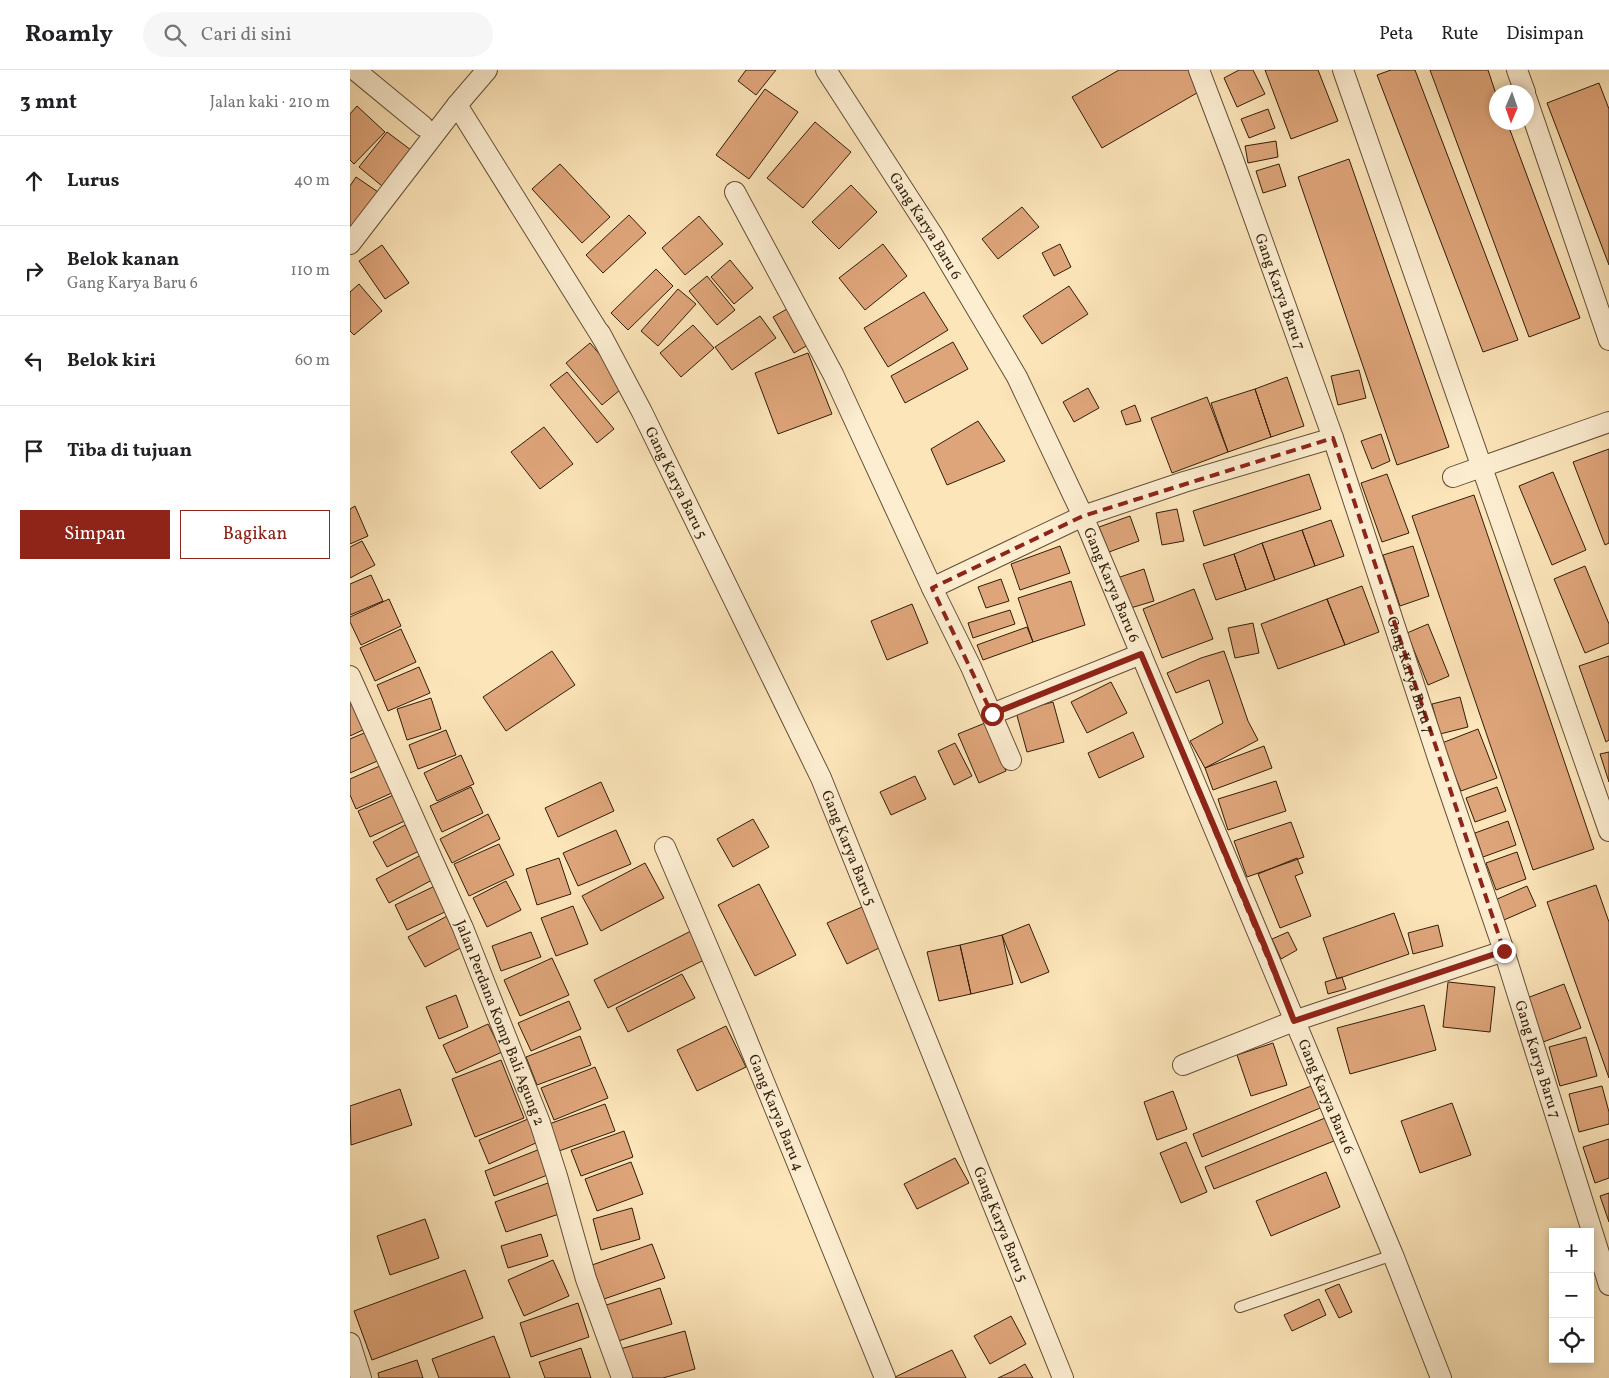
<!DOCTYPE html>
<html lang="id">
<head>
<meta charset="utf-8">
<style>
  body { margin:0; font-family:Vollkorn,serif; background:#f6f6f6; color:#202124 }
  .controls { position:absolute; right:15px; bottom:15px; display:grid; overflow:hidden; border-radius:0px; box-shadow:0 2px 8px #0003 }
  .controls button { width:45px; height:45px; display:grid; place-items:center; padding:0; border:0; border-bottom:1px solid #e0e0e0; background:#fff; color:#202124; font:25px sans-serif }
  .compass { position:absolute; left:1139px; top:15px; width:45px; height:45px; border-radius:50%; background:#fff; box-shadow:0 2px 8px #0003; rotate:182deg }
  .stop { position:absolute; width:15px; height:15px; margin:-11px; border:4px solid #8f2418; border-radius:50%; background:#fff }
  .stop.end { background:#8f2418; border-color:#fff; box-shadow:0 1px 5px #0008 }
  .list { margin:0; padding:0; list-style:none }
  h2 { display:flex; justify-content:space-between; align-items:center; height:65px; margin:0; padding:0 20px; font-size:21px }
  h2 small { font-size:16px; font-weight:400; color:#757577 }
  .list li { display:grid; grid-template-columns:32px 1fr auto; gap:15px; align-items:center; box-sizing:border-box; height:90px; padding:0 20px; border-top:1px solid #e0e0e0 }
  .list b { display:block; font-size:19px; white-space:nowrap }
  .list p { margin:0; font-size:16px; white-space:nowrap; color:#757577 }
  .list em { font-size:16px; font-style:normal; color:#757577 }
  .actions { display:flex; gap:10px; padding:15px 20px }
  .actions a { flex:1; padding:11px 0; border:1px solid #8f2418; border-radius:0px; text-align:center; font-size:18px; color:#8f2418 }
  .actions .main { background:#8f2418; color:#fff }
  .icon { flex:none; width:28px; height:28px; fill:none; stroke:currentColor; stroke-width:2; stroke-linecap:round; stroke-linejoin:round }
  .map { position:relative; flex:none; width:1259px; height:1308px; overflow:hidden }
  header { display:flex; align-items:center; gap:30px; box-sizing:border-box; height:70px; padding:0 25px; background:#fff; border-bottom:1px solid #e0e0e0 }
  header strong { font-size:24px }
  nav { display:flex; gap:28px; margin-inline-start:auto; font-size:18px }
  .search { width:350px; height:45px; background:#f6f6f6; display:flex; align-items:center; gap:12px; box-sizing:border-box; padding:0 18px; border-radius:28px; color:#757577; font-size:19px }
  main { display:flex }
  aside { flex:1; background:#fff }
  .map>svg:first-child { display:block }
  .building { fill:#dfa57a; stroke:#311d0a }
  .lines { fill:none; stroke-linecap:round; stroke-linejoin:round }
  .lane-casing { stroke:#644f36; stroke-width:12 }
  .street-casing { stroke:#644f36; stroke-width:22 }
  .lane { stroke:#fdeed2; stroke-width:10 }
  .street { stroke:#fdeed2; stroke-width:20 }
  .route { stroke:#8f2418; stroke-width:6 }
  .marked { fill:none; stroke:#8f2418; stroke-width:4; stroke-dasharray:10 6; stroke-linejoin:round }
  .labels { text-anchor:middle; stroke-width:5; stroke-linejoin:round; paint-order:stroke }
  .street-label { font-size:15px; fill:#311d0a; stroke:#fdeed2 }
</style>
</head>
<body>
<header>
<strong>Roamly</strong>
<div class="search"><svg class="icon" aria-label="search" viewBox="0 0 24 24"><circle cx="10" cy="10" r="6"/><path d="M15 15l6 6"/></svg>Cari di sini</div>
<nav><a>Peta</a><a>Rute</a><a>Disimpan</a></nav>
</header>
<main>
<aside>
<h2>3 mnt<small>Jalan kaki · 210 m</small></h2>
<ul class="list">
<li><svg class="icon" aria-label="ahead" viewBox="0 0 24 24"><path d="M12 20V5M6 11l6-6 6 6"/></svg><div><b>Lurus</b></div><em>40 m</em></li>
<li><svg class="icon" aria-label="right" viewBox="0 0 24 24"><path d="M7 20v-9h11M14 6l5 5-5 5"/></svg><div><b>Belok kanan</b><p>Gang Karya Baru 6</p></div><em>110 m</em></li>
<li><svg class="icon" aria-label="left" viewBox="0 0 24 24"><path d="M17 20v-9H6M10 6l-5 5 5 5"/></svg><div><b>Belok kiri</b></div><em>60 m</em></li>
<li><svg class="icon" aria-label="arrive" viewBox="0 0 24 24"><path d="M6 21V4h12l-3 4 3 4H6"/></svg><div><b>Tiba di tujuan</b></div></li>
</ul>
<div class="actions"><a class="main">Simpan</a><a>Bagikan</a></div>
</aside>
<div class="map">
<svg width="1259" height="1308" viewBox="0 0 1259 1308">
  <rect width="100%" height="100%" fill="#fce5b9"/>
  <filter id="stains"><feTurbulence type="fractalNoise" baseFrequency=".004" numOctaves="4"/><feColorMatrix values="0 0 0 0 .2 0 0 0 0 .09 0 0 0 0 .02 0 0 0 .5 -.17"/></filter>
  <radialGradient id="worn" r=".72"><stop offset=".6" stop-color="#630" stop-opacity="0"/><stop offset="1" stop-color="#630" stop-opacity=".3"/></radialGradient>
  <path class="building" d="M396,0H426L406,25L388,11Z
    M769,0H841L852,20L752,78L722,27Z
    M889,0H903L915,24L887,37L874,8Z
    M915,0H968L988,51L941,69Z
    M1041,0H1065L1168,270L1133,282L1027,5Z
    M1080,0H1138L1146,24V52H1157L1230,248L1179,267Z
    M1249,13L1259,39V195L1197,33Z
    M415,19L448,42L399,109L366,85Z
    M7,36L35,62L4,94L0,90V44Z
    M918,39L925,58L899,68L891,49Z
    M465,52L501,82L453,138L417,108Z
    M37,62L61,80L32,116L9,97Z
    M926,71L928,87L898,93L895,76Z
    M999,89L1099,377L1047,395L948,107Z
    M210,94L260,147L232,173L182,119Z
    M929,94L936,116L913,123L906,101Z
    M6,107L31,124L0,166V116Z
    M501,115L527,142L489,179L462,152Z
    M672,137L689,157L648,189L632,169Z
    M279,145L296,163L253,203L236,185Z
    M349,146L373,174L335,205L312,178Z
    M533,174L557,206L515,240L489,208Z
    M710,174L721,197L704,206L692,183Z
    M32,175L59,213L35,229L9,191Z
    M380,190L403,218L384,234L361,207Z
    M306,199L323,216L278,260L261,243Z
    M357,206L385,240L367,255L339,221Z
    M9,214L32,241L4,265L0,261V222Z
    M719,216L738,244L692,274L673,246Z
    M328,219L346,234L308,276L291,261Z
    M574,222L598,260L538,297L514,258Z
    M442,236L463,272L444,283L423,247Z
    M410,246L426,268L382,300L365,277Z
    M343,255L364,278L331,307L310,283Z
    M603,272L618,299L555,333L541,306Z
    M240,273L276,315L252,335L216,293Z
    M458,283L482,344L428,364L405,303Z
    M1009,300L1016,328L988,335L981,306Z
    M217,302L264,359L247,373L200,315Z
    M937,307L954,356L921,367L905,319Z
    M738,318L749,338L724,352L713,332Z
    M905,319L921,367L878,382L861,333Z
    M857,327L878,382L822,403L801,348Z
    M785,335L791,351L776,355L771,341Z
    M628,351L655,391L597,415L581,379Z
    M194,357L223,394L190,419L161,382Z
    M1031,364L1040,391L1022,399L1011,371Z
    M1259,379V473L1255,475L1223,392Z
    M1203,402L1236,480L1202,495L1169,416Z
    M959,404L971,439L854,476L843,441Z
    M1037,404L1059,463L1032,472L1011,413Z
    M1124,425L1244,779L1183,800L1062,446Z
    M5,436L18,466L0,474V439Z
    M827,439L834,471L812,475L806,443Z
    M780,446L789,471L759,482L749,457Z
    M981,450L994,486L965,496L952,460Z
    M952,460L965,496L925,510L912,473Z
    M12,471L25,495L0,508V477Z
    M912,473L925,510L896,520L884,484Z
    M710,476L720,503L670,520L661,494Z
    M1063,476L1079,526L1050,536L1033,485Z
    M884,484L896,520L866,530L853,494Z
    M1235,496L1259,554V573L1235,583L1204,509Z
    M794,499L804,531L774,540L764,509Z
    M21,505L33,531L0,545V514Z
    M651,509L659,531L636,538L628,517Z
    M721,511L735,555L683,572L668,528Z
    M1012,516L1029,562L995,575L977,529Z
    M844,519L863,569L812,588L793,539Z
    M39,529L51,556L11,575L0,552V547Z
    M977,529L995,575L928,599L911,554Z
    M562,534L578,573L537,590L521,551Z
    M660,540L665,554L623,568L618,553Z
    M903,553L909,583L885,588L878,558Z
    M1078,554L1099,606L1078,615L1057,563Z
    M677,557L683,572L633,590L627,575Z
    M51,559L66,592L25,611L10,578Z
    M202,581L225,615L156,661L133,627Z
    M874,581L898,651L908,670L855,698L840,671L873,653L859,610L826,623L817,603L851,588Z
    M1259,586V670L1256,672L1229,596Z
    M69,597L80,623L38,641L27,615Z
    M761,612L777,643L737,663L721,632Z
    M1110,627L1118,657L1090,664L1082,634Z
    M81,628L91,659L57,670L47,639Z
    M4,630L17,658L0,666V632Z
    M703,632L714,672L677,682L666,642Z
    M635,653L656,701L629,713L608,664Z
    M1128,659L1147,708L1111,721L1092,673Z
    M96,660L106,685L68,699L59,675Z
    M19,661L32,689L0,703V669Z
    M783,662L794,687L749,708L738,683Z
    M605,673L622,706L604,715L588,681Z
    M914,676L922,698L863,720L855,698Z
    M1259,682V712L1250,684Z
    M111,685L124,714L87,731L74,703Z
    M32,695L44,722L6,739L0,725V709Z
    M565,706L576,729L541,745L530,722Z
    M926,711L936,741L878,760L868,729Z
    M251,712L264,741L208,767L195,738Z
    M121,717L133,743L92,762L80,736Z
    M1147,717L1156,741L1125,752L1116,728Z
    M48,723L59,749L20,767L8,741Z
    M138,744L150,769L102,793L90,769Z
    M403,749L419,777L383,797L367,769Z
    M1158,751L1166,775L1133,787L1125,763Z
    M941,752L954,787L897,807L884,771Z
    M55,755L69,781L37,797L23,772Z
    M266,760L281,794L228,816L213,783Z
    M149,774L164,805L119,826L104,794Z
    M1167,782L1176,809L1146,820L1136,793Z
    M71,785L84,809L39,833L26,809Z
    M209,788L221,824L187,835L176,799Z
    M947,788L953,803L945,806L961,846L930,858L908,804Z
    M295,793L314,828L251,861L232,826Z
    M156,811L171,840L137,857L123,828Z
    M409,814L446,885L405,906L368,835Z
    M1246,815L1259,852V1008L1197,832Z
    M85,816L97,841L57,860L45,835Z
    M1177,816L1186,836L1154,850L1145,830Z
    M223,836L238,874L206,886L191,848Z
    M512,837L531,877L497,894L477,853Z
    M1044,843L1059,884L987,909L973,868Z
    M99,845L116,875L75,897L58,867Z
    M679,854L699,902L671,913L652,865Z
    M1088,855L1093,876L1063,884L1058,863Z
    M341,861L356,889L258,938L244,910Z
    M181,862L191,887L151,901L142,876Z
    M938,862L947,880L931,889L922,869Z
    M652,865L663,914L621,924L610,875Z
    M610,875L621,924L589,931L577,882Z
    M202,888L219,925L170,946L154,910Z
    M332,904L345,928L278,962L266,938Z
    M992,907L996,919L978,924L975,912Z
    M1098,912L1145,917L1140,962L1093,957Z
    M1214,914L1231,958L1193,972L1177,928Z
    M106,925L118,957L89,969L76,937Z
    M219,931L231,959L181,981L168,953Z
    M1074,935L1086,980L1000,1004L987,958Z
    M138,954L152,982L106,1003L93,975Z
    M376,956L396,997L347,1021L327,980Z
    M230,966L241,995L187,1015L176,987Z
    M1236,967L1247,1006L1210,1016L1199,977Z
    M923,973L937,1015L901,1026L887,985Z
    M151,990L174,1048L125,1067L102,1009Z
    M245,997L258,1028L204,1050L191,1018Z
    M966,1014L975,1036L852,1087L843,1064Z
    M1252,1016L1259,1042V1054L1229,1062L1219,1024Z
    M50,1019L62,1055L1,1075L0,1036Z
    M823,1021L837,1059L807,1070L794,1032Z
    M1102,1033L1121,1085L1070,1103L1051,1051Z
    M255,1034L265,1061L209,1081L199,1054Z
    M975,1048L984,1071L864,1119L855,1097Z
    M178,1049L188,1072L139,1094L129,1070Z
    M274,1061L283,1087L231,1106L221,1080Z
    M1259,1069V1108L1245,1113L1233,1077Z
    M836,1072L857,1122L831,1133L810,1083Z
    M190,1079L200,1104L144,1126L135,1101Z
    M605,1088L619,1113L567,1139L554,1114Z
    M281,1092L293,1124L247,1141L235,1109Z
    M976,1102L990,1137L921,1166L906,1131Z
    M198,1113L209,1144L156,1162L145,1132Z
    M1259,1123V1152L1250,1126Z
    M282,1138L290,1169L251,1180L243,1149Z
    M75,1149L89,1188L40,1205L27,1166Z
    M191,1164L198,1186L158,1198L151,1176Z
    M302,1174L315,1208L254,1229L242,1195Z
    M203,1190L219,1226L174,1246L158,1210Z
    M115,1200L133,1248L22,1290L4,1241Z
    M989,1214L1002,1242L989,1248L975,1220Z
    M310,1218L322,1254L262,1273L250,1237Z
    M969,1229L976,1245L942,1261L934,1245Z
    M228,1233L239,1267L181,1287L170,1253Z
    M661,1246L676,1274L640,1294L624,1266Z
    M335,1261L345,1299L313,1308H278L270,1279Z
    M144,1266L160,1308H89L82,1289Z
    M231,1278L241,1308H195L189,1292Z
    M602,1280L616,1308H543Z
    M67,1290L73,1308H29L28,1303Z
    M675,1294L683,1308H648L663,1301Z"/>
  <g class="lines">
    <defs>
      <path id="lane" d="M890,1237L1043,1185"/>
      <g id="street">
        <path d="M5,0L73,56"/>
        <path id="s1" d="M476,0L584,167L667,307L733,446L1043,1185L1091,1308"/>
        <path id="s2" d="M849,0L884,92L983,368L1089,691L1154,881L1259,1215"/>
        <path d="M993,0L1259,761"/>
        <path d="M1167,0L1175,22"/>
        <path d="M1176,27L1259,270"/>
        <path d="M107,35L253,269"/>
        <path d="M385,122L483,304L582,518L621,597L661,690"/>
        <path d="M0,174L107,35L137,0"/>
        <path id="s3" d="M250,263L292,342L471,708L713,1308"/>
        <path d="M1103,407L1259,352"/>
        <path d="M582,518L733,446L834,412L983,368"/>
        <path id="s4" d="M0,606L113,858L190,1053L207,1106L236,1209L272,1308"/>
        <path d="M642,644L791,584"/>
        <path id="s5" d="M315,777L388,948L535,1308"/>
        <path d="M833,995L944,951L1154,881"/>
        <path d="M0,1273L11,1308"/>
      </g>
    </defs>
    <use href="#lane" class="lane-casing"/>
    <use href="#street" class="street-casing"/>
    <use href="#lane" class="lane"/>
    <use href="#street" class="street"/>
  </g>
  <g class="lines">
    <path class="route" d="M642,644L791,584L915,877L944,951L1154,881"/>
  </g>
  <path class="marked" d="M983,368L1154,881L944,951L791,584L642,644L582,518L733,446Z"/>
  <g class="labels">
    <g class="street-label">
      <text dy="5" stroke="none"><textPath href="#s1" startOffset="185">Gang Karya Baru 6</textPath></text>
      <text dy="5" stroke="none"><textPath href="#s2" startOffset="236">Gang Karya Baru 7</textPath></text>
      <text dy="5" stroke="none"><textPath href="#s3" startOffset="168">Gang Karya Baru 5</textPath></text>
      <text dy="5" stroke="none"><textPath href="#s1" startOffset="590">Gang Karya Baru 6</textPath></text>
      <text dy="5" stroke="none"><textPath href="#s2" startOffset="641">Gang Karya Baru 7</textPath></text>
      <text dy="5" stroke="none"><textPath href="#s3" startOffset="572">Gang Karya Baru 5</textPath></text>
      <text dy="5" stroke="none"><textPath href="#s4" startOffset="378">Jalan Perdana Komp Bali Agung 2</textPath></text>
      <text dy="5" stroke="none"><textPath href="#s2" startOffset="1046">Gang Karya Baru 7</textPath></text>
      <text dy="5" stroke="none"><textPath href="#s1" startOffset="1145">Gang Karya Baru 6</textPath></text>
      <text dy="5" stroke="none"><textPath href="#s5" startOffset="288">Gang Karya Baru 4</textPath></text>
      <text dy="5" stroke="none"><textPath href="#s3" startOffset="978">Gang Karya Baru 5</textPath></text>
    </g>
  </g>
  <rect width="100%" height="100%" filter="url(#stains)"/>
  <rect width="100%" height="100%" fill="url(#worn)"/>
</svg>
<div class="controls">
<button>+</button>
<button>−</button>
<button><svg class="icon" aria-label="locate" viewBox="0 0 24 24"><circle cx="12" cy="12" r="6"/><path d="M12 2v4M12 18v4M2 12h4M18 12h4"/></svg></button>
</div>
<svg class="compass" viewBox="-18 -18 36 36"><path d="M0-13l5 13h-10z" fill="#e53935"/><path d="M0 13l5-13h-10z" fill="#757577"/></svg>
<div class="stop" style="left:642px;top:644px"></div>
<div class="stop end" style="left:1154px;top:881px"></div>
</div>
</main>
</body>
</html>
